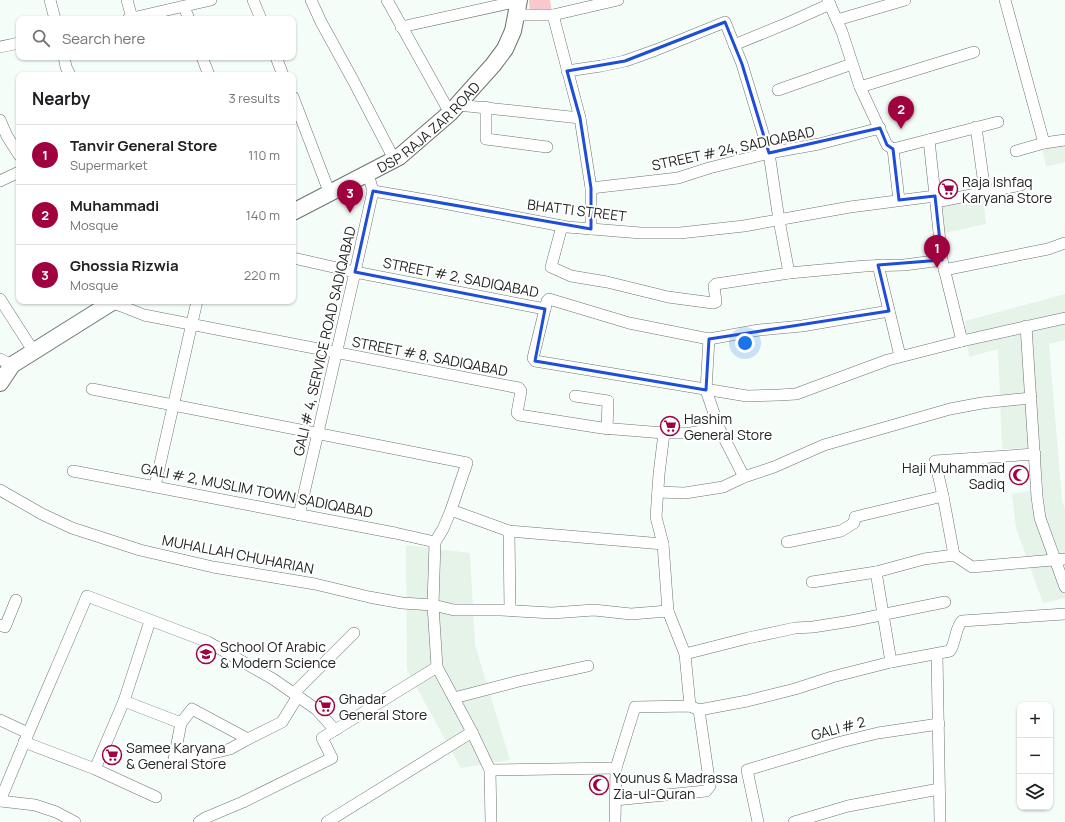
<!DOCTYPE html>
<meta charset="utf-8">
<style>
:root{--surface:#fff;--page:#f6f6f6;--text:#202124;--muted:#757577;--line:#e0e0e0;--accent:#a0023f}
body{margin:0;font-family:Manrope,sans-serif;background:var(--page);color:var(--text)}
.controls{position:absolute;right:12px;bottom:12px;display:grid;overflow:hidden;border-radius:8px;box-shadow:0 1px 3px #0004}
.controls button{width:36px;height:36px;display:grid;place-items:center;padding:0;border:0;border-bottom:1px solid var(--line);background:var(--surface);color:var(--text);font:20px sans-serif}
.you{position:absolute;left:745px;top:343px;width:14px;height:14px;margin:-10px;border:3px solid #fff;border-radius:50%;background:#1a73e8;box-shadow:0 0 0 6px #1a73e833}
.badge{display:grid;place-items:center;width:26px;height:26px;border-radius:50%;background:var(--accent);color:#fff;font-size:13px;font-weight:700}
.pin{position:absolute;translate:-50% -33px;filter:drop-shadow(0 1px 2px #0008)}
.pin::after{content:'';position:absolute;top:21px;width:14px;height:12px;background:inherit;clip-path:polygon(0 0,100% 0,50% 100%)}
.list{margin:0;padding:0;list-style:none}
h2{display:flex;justify-content:space-between;align-items:center;height:52px;margin:0;padding:0 16px;font-size:17px}
h2 small{font-size:13px;font-weight:400;color:var(--muted)}
.list li{display:grid;grid-template-columns:26px 1fr auto;gap:12px;align-items:center;box-sizing:border-box;height:60px;padding:0 16px;border-top:1px solid var(--line)}
.list b{display:block;font-size:15px;white-space:nowrap}
.list p{margin:0;font-size:13px;white-space:nowrap;color:var(--muted)}
.list em{font-size:13px;font-style:normal;color:var(--muted)}
.icon{flex:none;width:22px;height:22px;fill:none;stroke:currentColor;stroke-width:2;stroke-linecap:round;stroke-linejoin:round}
.map{position:relative;flex:none;width:1065px;height:822px;overflow:hidden}
.search{position:absolute;background:var(--surface);box-shadow:0 1px 3px #0004;left:16px;top:16px;width:280px;height:44px;display:flex;align-items:center;gap:10px;box-sizing:border-box;padding:0 14px;border-radius:8px;color:var(--muted);font-size:15px}
.panel{position:absolute;background:var(--surface);box-shadow:0 1px 3px #0004;left:16px;top:72px;width:280px;height:232px;border-radius:8px}
.map>svg:first-child{display:block}
.built{fill:#e5f3e9}
.green{fill:#f9c8ce}
.lines{fill:none;stroke-linecap:round;stroke-linejoin:round}
.street-casing{stroke:#6e7470;stroke-width:12}
.secondary-casing{stroke:#6e7470;stroke-width:18}
.street{stroke:#fff;stroke-width:11}
.secondary{stroke:#fff;stroke-width:16}
.marked{fill:none;stroke:#1d4ed8;stroke-width:3;stroke-linejoin:round}
.labels{text-anchor:middle;dominant-baseline:central;stroke-width:4;stroke-linejoin:round;paint-order:stroke}
.street-label{font-size:14px;fill:#222523;stroke:#fff}
.poi-label{font-size:14px;fill:#222523;stroke:#fff;text-anchor:start}
</style>
<div class="map">
<svg width="1065" height="822" viewBox="0 0 1065 822">
<rect width="100%" height="100%" fill="#f5fdf8"/>
<g class="built">
<polygon points="1065,144 1065,162 1046,167 1042,147"/>
<polygon points="983,195 986,224 944,233 940,204"/>
<polygon points="1065,294 1065,340 1049,344 1062,500 1065,509 1065,598 1043,603 1016,528 1012,494 1043,489 1039,448 1002,449 998,349 969,357 965,321"/>
<polygon points="406,545 470,553 475,645 510,760 461,768 407,670"/>
</g>
<polygon class="green" points="529,0 550,0 552,12 530,12"/>
<g class="lines">
<defs>
<g id="street">
<polyline points="50,0 55,19"/>
<polyline points="127,0 132,18"/>
<polyline points="253,0 261,19"/>
<polyline points="311,0 321,22 354,82 394,159"/>
<polyline points="387,0 450,113"/>
<polyline points="828,0 842,32 860,87 887,145 893,149 899,200"/>
<polyline points="1005,0 1044,143 1065,140"/>
<polyline points="184,7 189,19"/>
<polyline points="517,15 553,15 618,0"/>
<polyline points="553,15 580,118 591,188 591,229"/>
<polyline points="128,19 211,0"/>
<polyline points="837,20 905,0"/>
<polyline points="401,27 519,1"/>
<polyline points="734,45 790,22 830,4"/>
<polyline points="0,47 19,43"/>
<polyline points="64,57 66,67 70,75"/>
<polyline points="202,57 209,75"/>
<polyline points="276,57 283,75"/>
<polyline points="567,71 601,66 625,61 656,50 725,22 742,64 769,153 779,220 789,273"/>
<polyline points="860,87 974,52"/>
<polyline points="778,90 852,64"/>
<polyline points="293,97 330,194"/>
<polyline points="458,105 580,118"/>
<polyline points="486,107 486,139 547,147"/>
<polyline points="0,120 7,136 19,155"/>
<polyline points="976,127 985,192"/>
<polyline points="929,140 942,260 962,341"/>
<polyline points="893,149 998,122"/>
<polyline points="1016,151 1044,143"/>
<polyline points="0,181 19,172"/>
<polyline points="591,188 678,178 709,168 769,153 819,144 880,128"/>
<polyline points="373,191 438,202 567,227 641,233 680,233 744,226 850,207 935,196"/>
<polyline points="936,202 1021,185"/>
<polyline points="562,226 551,267 571,276 607,282 668,297 713,303 716,302 714,286 716,284 789,273 865,266 904,265 942,260"/>
<polyline points="293,258 355,272 545,309 547,301 549,299 629,323 709,339 759,330 802,326 889,311"/>
<polyline points="878,265 900,356"/>
<polyline points="944,270 1048,249 1065,243"/>
<polyline points="0,299 34,352"/>
<polyline points="111,302 144,315 519,388 521,391 517,413 519,415 602,428 664,433 691,433 719,428 744,477"/>
<polyline points="545,309 533,358 535,361 747,396 779,395 796,394 888,360 962,341 1065,318"/>
<polyline points="1026,326 1037,497 1040,518 1065,587"/>
<polyline points="709,339 706,390 719,428"/>
<polyline points="0,359 12,365"/>
<polyline points="92,389 467,463 451,510"/>
<polyline points="575,396 608,401 607,429"/>
<polyline points="664,433 659,474 656,517 663,544 668,611 685,654 690,706"/>
<polyline points="73,471 395,533 435,542"/>
<polyline points="155,486 197,301"/>
<polyline points="0,490 42,514 72,528 140,550 213,567 315,584 369,597 402,603 433,605 454,610 501,610 552,613 594,610 631,614 668,611"/>
<polyline points="658,492 685,493 723,487 744,477 774,467 824,445 950,409 982,403 1031,398"/>
<polyline points="943,496 935,461 1035,454"/>
<polyline points="299,515 355,272 373,191 368,174"/>
<polyline points="509,531 510,610"/>
<polyline points="787,542 841,531 854,523 855,517 943,496 954,555"/>
<polyline points="876,572 891,662"/>
<polyline points="812,582 876,572 924,559 954,555 972,567 1065,559"/>
<polyline points="0,625 5,627 16,600"/>
<polyline points="685,654 748,638 795,628 813,627 851,621 945,602"/>
<polyline points="937,654 940,822"/>
<polyline points="294,693 354,633"/>
<polyline points="454,698 519,681 588,666"/>
<polyline points="124,701 181,723 192,709 248,739 230,749 209,754 174,759 181,723"/>
<path d="M699,710L747,701L795,689L832,677L891,662L950,651C956,642 955,628 962,621L1065,614"/>
<polyline points="0,720 28,733"/>
<polyline points="248,739 282,722 298,696"/>
<polyline points="24,742 95,769 156,797"/>
<polyline points="95,769 124,701 150,621"/>
<polyline points="490,770 616,768"/>
<path d="M0,801C28,732 58,665 87,596L208,642L273,679L316,709L335,730"/>
<polyline points="0,801 35,805 56,812 75,822"/>
<polyline points="199,822 205,818 243,802 332,758 322,738 437,667"/>
<polyline points="327,822 472,732"/>
<polyline points="491,822 490,770 472,732 437,667 433,605 435,542 443,529 451,510 509,531 663,544"/>
<polyline points="615,822 616,768 635,707 690,706 699,710 710,786 706,791 615,800"/>
<polyline points="758,822 747,770 841,742 878,733 939,724"/>
<polyline points="794,822 848,806 939,789"/>
</g>
<g id="secondary">
<path id="s1" d="M293,212L399,157L450,113L493,65L505,49L513,31L519,0"/>
<polyline points="0,383 12,365 114,301"/>
</g>
</defs>
<use href="#street" class="street-casing"/>
<use href="#secondary" class="secondary-casing"/>
<use href="#street" class="street"/>
<use href="#secondary" class="secondary"/>
</g>
<path class="marked" d="M725,22L742,64L769,153L880,128L887,145L893,149L899,200L935,196L942,260L878,265L889,311L709,339L706,390L535,361L545,309L355,272L373,191L591,229V188L580,118L567,71L625,61Z"/>
<defs>
<symbol id="supermarket-ring" viewBox="-11 -11 22 22"><circle r="9.5" fill="#fff" stroke="#a0023f" stroke-width="1.5"/><path d="M-6-5.5h2.5l.6 2H6L4.5 2H-2.5L-4.4-4H-6ZM-1.5 3.2a1.3 1.3 0 1 0 .1 0ZM3 3.2a1.3 1.3 0 1 0 .1 0Z" fill="#a0023f"/></symbol>
<symbol id="mosque-ring" viewBox="-11 -11 22 22"><circle r="9.5" fill="#fff" stroke="#a0023f" stroke-width="1.5"/><path d="M3.5-4.9A6 6 0 1 0 3.5 4.9A5 5 0 1 1 3.5-4.9Z" fill="#a0023f"/></symbol>
<symbol id="school-ring" viewBox="-11 -11 22 22"><circle r="9.5" fill="#fff" stroke="#a0023f" stroke-width="1.5"/><path d="M0-5L7-2L0 1L-7-2ZM-4 1L0 2.5L4 1V4Q0 6-4 4Z" fill="#a0023f"/></symbol>
</defs>
<g fill-rule="evenodd">
<use href="#supermarket-ring" x="937" y="178" width="22" height="22"/>
<use href="#supermarket-ring" x="659" y="415" width="22" height="22"/>
<use href="#mosque-ring" x="1008" y="464" width="22" height="22"/>
<use href="#school-ring" x="195" y="643" width="22" height="22"/>
<use href="#supermarket-ring" x="314" y="695" width="22" height="22"/>
<use href="#supermarket-ring" x="101" y="744" width="22" height="22"/>
<use href="#mosque-ring" x="588" y="774" width="22" height="22"/>
</g>
<g class="labels">
<g class="street-label">
<text stroke="none"><textPath href="#s1" startOffset="161">DSP RAJA ZAR ROAD</textPath></text>
<text transform="translate(733 148) rotate(-12)">STREET # 24, SADIQABAD</text>
<text transform="translate(577 210) rotate(7)">BHATTI STREET</text>
<text transform="translate(461 277) rotate(11)">STREET # 2, SADIQABAD</text>
<text transform="translate(324 341) rotate(-77)">GALI # 4, SERVICE ROAD SADIQABAD</text>
<text transform="translate(430 356) rotate(11)">STREET # 8, SADIQABAD</text>
<text transform="translate(257 490) rotate(11)">GALI # 2, MUSLIM TOWN SADIQABAD</text>
<text transform="translate(238 554) rotate(11)">MUHALLAH CHUHARIAN</text>
<text transform="translate(838 728) rotate(-15)">GALI # 2</text>
</g>
<g class="poi-label">
<text x="962" y="181">Raja Ishfaq<tspan x="962" dy="16">Karyana Store</tspan></text>
<text x="684" y="418">Hashim<tspan x="684" dy="16">General Store</tspan></text>
<text x="1005" y="467" text-anchor="end">Haji Muhammad<tspan x="1005" dy="16">Sadiq</tspan></text>
<text x="220" y="646">School Of Arabic<tspan x="220" dy="16">&amp; Modern Science</tspan></text>
<text x="339" y="698">Ghadar<tspan x="339" dy="16">General Store</tspan></text>
<text x="126" y="747">Samee Karyana<tspan x="126" dy="16">&amp; General Store</tspan></text>
<text x="613" y="777">Younus &amp; Madrassa<tspan x="613" dy="16">Zia-ul-Quran</tspan></text>
</g>
</g>
</svg>
<div class="controls">
<button>+</button>
<button>−</button>
<button><svg class="icon" aria-label="layers" viewBox="0 0 24 24"><path d="M12 4l9 5-9 5-9-5zM3 14l9 5 9-5"/></svg></button>
</div>
<div class="you"></div>
<div class="pin badge" style="left:937px;top:268px">1</div>
<div class="pin badge" style="left:901px;top:129px">2</div>
<div class="pin badge" style="left:350px;top:213px">3</div>
<div class="search"><svg class="icon" aria-label="search" viewBox="0 0 24 24"><circle cx="10" cy="10" r="6"/><path d="M15 15l6 6"/></svg>Search here</div>
<section class="panel">
<h2>Nearby<small>3 results</small></h2>
<ul class="list">
<li><span class="badge">1</span><div><b>Tanvir General Store</b><p>Supermarket</p></div><em>110 m</em></li>
<li><span class="badge">2</span><div><b>Muhammadi</b><p>Mosque</p></div><em>140 m</em></li>
<li><span class="badge">3</span><div><b>Ghossia Rizwia</b><p>Mosque</p></div><em>220 m</em></li>
</ul>
</section>
</div>
